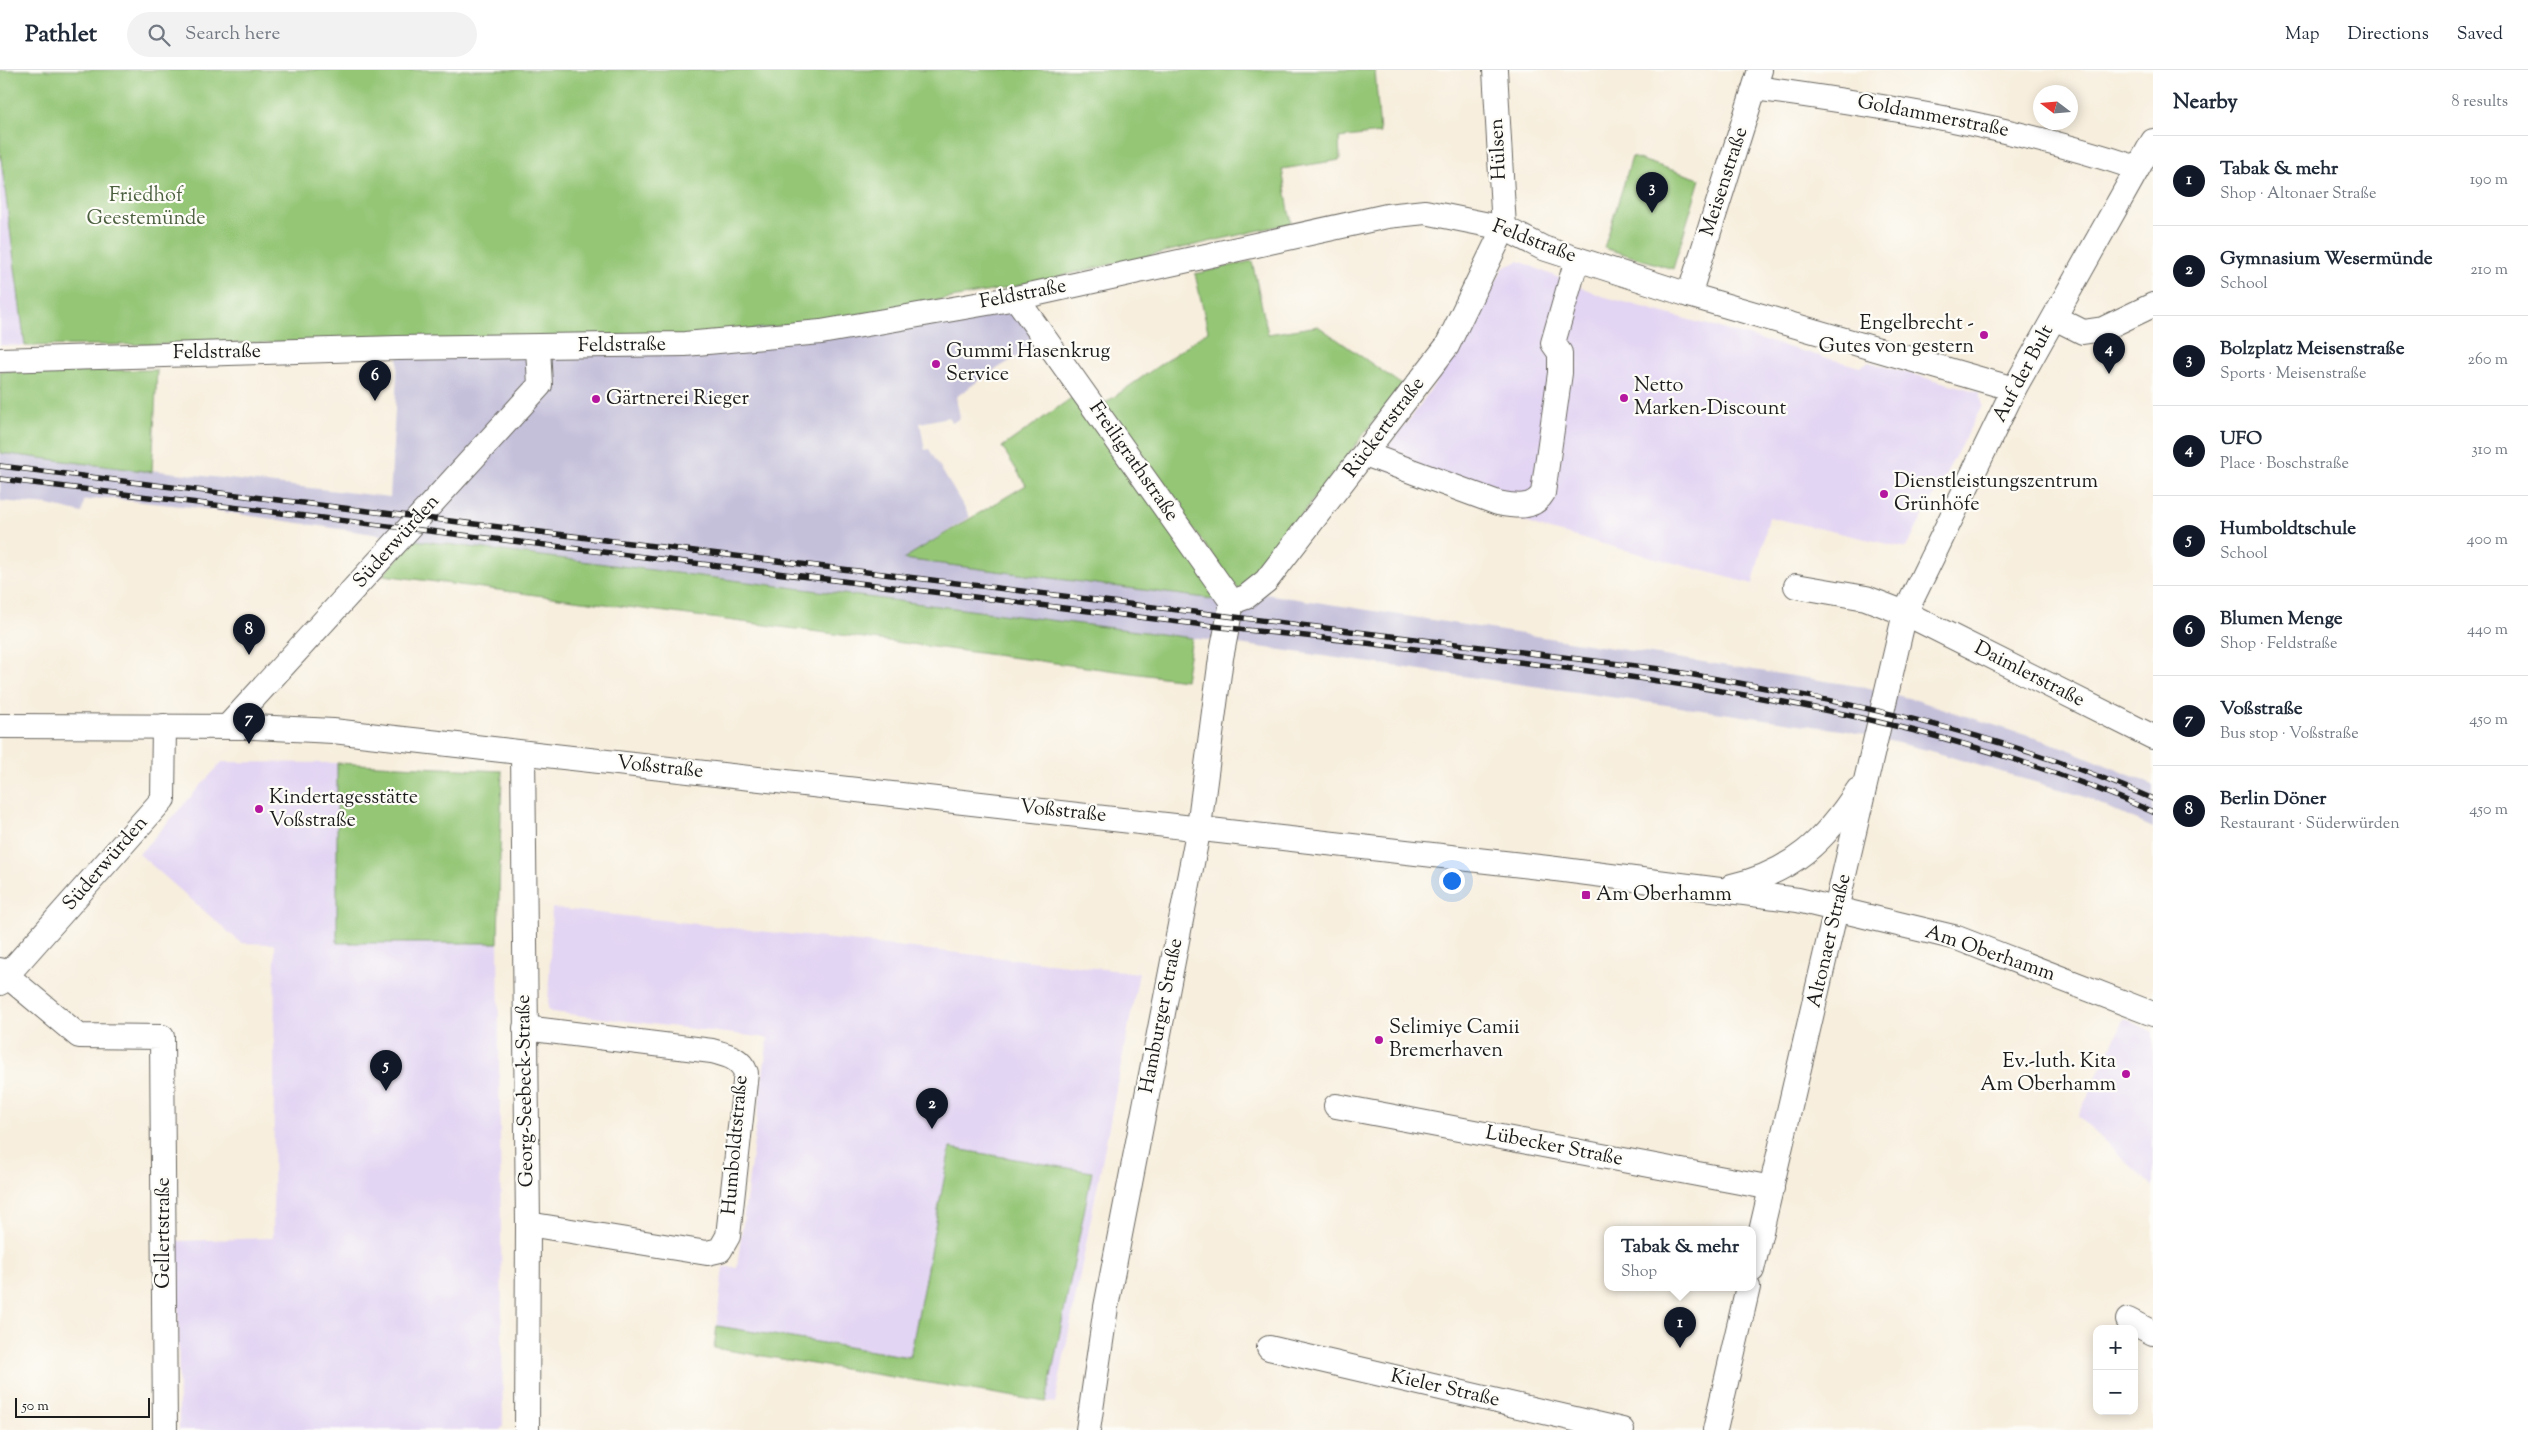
<!DOCTYPE html>
<meta charset="utf-8">
<style>
:root{--surface:#fff;--page:#f2f2f3;--text:#1f2937;--muted:#747a83;--line:#e0e1e3;--accent:#111827}
body{margin:0;font-family:"Sorts Mill Goudy",serif;background:var(--page);color:var(--text)}
.controls{position:absolute;right:15px;bottom:15px;display:grid;overflow:hidden;border-radius:10px;box-shadow:0 2px 12px #0003}
.controls button{width:45px;height:45px;display:grid;place-items:center;padding:0;border:0;border-bottom:1px solid var(--line);background:var(--surface);color:var(--text);font:25px sans-serif}
.compass{position:absolute;left:2033px;top:15px;width:45px;height:45px;border-radius:50%;background:var(--surface);box-shadow:0 2px 12px #0003;rotate:286deg}
.scale{position:absolute;left:15px;bottom:12px;width:135px;box-sizing:border-box;padding-left:5px;border:2px solid #1c1c1c;border-top:0;font-size:14px;line-height:18px;white-space:nowrap;color:#1c1c1c;-webkit-text-stroke:4px #fdfcf7;paint-order:stroke}
.you{position:absolute;left:1451px;top:810px;width:18px;height:18px;margin:-12px;border:4px solid #fff;border-radius:50%;background:#1a73e8;box-shadow:0 0 0 8px #1a73e833}
.badge{display:grid;place-items:center;width:32px;height:32px;border-radius:50%;background:var(--accent);color:#fff;font-size:16px;font-weight:700}
.pin{position:absolute;translate:-50% -41px;filter:drop-shadow(0 1px 2px #0008)}
.pin::after{content:'';position:absolute;top:26px;width:18px;height:15px;background:inherit;clip-path:polygon(0 0,100% 0,50% 100%)}
.popup{position:absolute;left:1604px;top:1156px;width:152px;height:65px;box-sizing:border-box;display:grid;place-content:center;border-radius:10px;background:var(--surface);filter:drop-shadow(0 1px 4px #0005);font-size:16px;white-space:nowrap;color:var(--muted)}
.popup b{font-size:19px;color:var(--text)}
.popup::after{content:'';position:absolute;left:50%;top:100%;margin-left:-10px;border:10px solid transparent;border-top-color:var(--surface)}
.list{margin:0;padding:0;list-style:none}
h2{display:flex;justify-content:space-between;align-items:center;height:65px;margin:0;padding:0 20px;font-size:21px}
h2 small{font-size:16px;font-weight:400;color:var(--muted)}
.list li{display:grid;grid-template-columns:32px 1fr auto;gap:15px;align-items:center;box-sizing:border-box;height:90px;padding:0 20px;border-top:1px solid var(--line)}
.list b{display:block;font-size:19px;white-space:nowrap}
.list p{margin:0;font-size:16px;white-space:nowrap;color:var(--muted)}
.list em{font-size:16px;font-style:normal;color:var(--muted)}
.icon{flex:none;width:28px;height:28px;fill:none;stroke:currentColor;stroke-width:2;stroke-linecap:round;stroke-linejoin:round}
.map{position:relative;flex:none;width:2153px;height:1360px;overflow:hidden}
header{display:flex;align-items:center;gap:30px;box-sizing:border-box;height:70px;padding:0 25px;background:var(--surface);border-bottom:1px solid var(--line)}
header strong{font-size:24px}
nav{display:flex;gap:28px;margin-inline-start:auto;font-size:18px}
.search{width:350px;height:45px;background:var(--page);display:flex;align-items:center;gap:12px;box-sizing:border-box;padding:0 18px;border-radius:28px;color:var(--muted);font-size:19px}
main{display:flex}
aside{flex:1;background:var(--surface)}
.map>svg:first-child{display:block}
.built{fill:#e2d4f3}
.industrial{fill:#c5c0da}
.green{fill:#94c676;stroke:#587149}
.lines{fill:none;stroke-linecap:round;stroke-linejoin:round}
.minor-casing{stroke:#696660;stroke-width:26}
.minor{stroke:#fff;stroke-width:24}
.rail-casing{stroke:#1c1c1c;stroke-width:5.5}
.rail{stroke:#fdfcf7;stroke-width:4;stroke-dasharray:11;stroke-linecap:butt}
.poi-dot{fill:#b5179e;stroke:#fdfcf7;stroke-width:2}
.labels{text-anchor:middle;dominant-baseline:central;stroke-width:4.5;stroke-linejoin:round;paint-order:stroke}
.street-label{font-size:20px;fill:#1c1c1c;stroke:#fdfcf7}
.park-label{font-size:20px;fill:#4c6040;stroke:#fdfcf7}
.poi-label{font-size:20px;fill:#1c1c1c;stroke:#fdfcf7;text-anchor:start}
</style>
<header>
<strong>Pathlet</strong>
<div class="search"><svg class="icon" aria-label="search" viewBox="0 0 24 24"><circle cx="10" cy="10" r="6"/><path d="M15 15l6 6"/></svg>Search here</div>
<nav><a>Map</a><a>Directions</a><a>Saved</a></nav>
</header>
<main>
<div class="map">
<svg width="2153" height="1360" viewBox="0 0 2153 1360">
<rect width="100%" height="100%" fill="#fdfcf7"/>
<filter id="ink" filterUnits="userSpaceOnUse"><feTurbulence type="fractalNoise" baseFrequency=".02" numOctaves="2"/><feDisplacementMap in="SourceGraphic" scale="10" xChannelSelector="R" yChannelSelector="G"/><feConvolveMatrix kernelMatrix="1 2 1 2 8 2 1 2 1" color-interpolation-filters="sRGB"/></filter>
<filter id="wash" filterUnits="userSpaceOnUse"><feTurbulence type="fractalNoise" baseFrequency=".0096" numOctaves="4" result="noise"/><feDisplacementMap in="SourceGraphic" scale="20" xChannelSelector="R" yChannelSelector="G"/><feGaussianBlur stdDeviation="1.12" result="paint"/><feColorMatrix in="noise" values="0 0 0 0 0 0 0 0 0 0 0 0 0 0 0 0 0 1.4 0 .05"/><feComposite in="paint" operator="in"/></filter>
<g filter="url(#wash)">
<rect width="100%" height="100%" fill="#f7eedd"/>
<g class="built">
<polygon points="0,81 25,276 0,275"/>
<polygon points="1519,191 1602,226 1860,297 1868,292 1979,322 1982,336 1906,478 1769,447 1753,514 1539,457 1373,395 1413,345 1472,259 1503,198"/>
<polygon points="222,692 337,693 337,872 498,873 503,1356 500,1360 179,1360 178,1171 273,1168 275,874 241,873 139,784"/>
<polygon points="552,838 1139,903 1055,1333 714,1278 723,1197 737,1197 768,968 552,942 548,938"/>
<polygon points="2124,948 2153,962 2153,1117 2078,1046"/>
</g>
<polygon class="industrial" points="1012,239 1039,274 988,304 956,327 960,348 952,353 949,347 920,353 925,380 929,379 970,447 904,489 1265,524 1864,617 1916,630 2063,677 2153,715 2153,758 2082,726 1927,680 1848,661 1231,573 414,470 191,437 105,428 84,431 82,443 49,435 0,431 0,383 390,427 398,287"/>
<g class="green">
<polygon points="0,0 1375,0 1380,63 1339,68 1340,90 1282,99 1291,153 1008,218 821,251 690,267 25,276 0,81"/>
<polygon points="1632,87 1700,109 1673,199 1604,178"/>
<polygon points="1252,191 1268,264 1318,256 1402,315 1261,497 1239,520 1101,336 1208,261 1195,204"/>
<polygon points="157,300 152,402 0,383 0,301"/>
<polygon points="1077,324 1221,530 903,489 1026,415 1002,377"/>
<polygon points="414,470 1192,568 1185,610 383,505"/>
<polygon points="337,693 502,701 498,873 337,873"/>
<polygon points="950,1078 1092,1102 1046,1332 714,1278 717,1256 910,1287"/>
</g>
</g>
<g filter="url(#ink)">
<g class="lines">
<defs>
<g id="minor">
<path d="M1755,18C1887,36 2011,56 2137,98"/>
<polyline points="1689,225 1760,0"/>
<polyline points="1016,228 1232,532"/>
<polyline points="2055,248 2083,262 2103,259 2153,235"/>
<polyline points="0,290 397,278 685,274 821,262 1016,228 1387,146 1425,142 1504,158 1543,178 1689,225 2014,319"/>
<path d="M1365,384L1498,433C1514,436 1533,440 1543,423L1560,303V283L1553,273L1577,189"/>
<polyline points="1796,516 1866,528 1905,543 2153,667"/>
<polyline points="1232,532 1246,527 1266,511 1447,276 1504,158 1495,0"/>
<polyline points="0,656 254,657 333,661 1548,798 1798,830 1957,868 2153,944"/>
<polyline points="228,656 540,315 538,278"/>
<polyline points="523,683 528,1154 527,1360"/>
<path d="M1732,816C1792,802 1825,771 1858,720"/>
<polyline points="0,900 79,966 162,967 165,1360"/>
<polyline points="0,913 163,729 164,656"/>
<path d="M525,958L712,981C726,985 740,987 746,1003L728,1166L720,1180L707,1183L528,1154"/>
<polyline points="1336,1036 1772,1118"/>
<polyline points="1752,1200 1905,543 2014,319 2153,71"/>
<polyline points="2128,1250 2153,1263"/>
<polyline points="1269,1278 1622,1360"/>
<polyline points="1088,1360 1106,1237 1199,757 1221,588 1232,532"/>
<polyline points="1715,1360 1748,1217"/>
</g>
</defs>
<use href="#minor" class="minor-casing"/>
<use href="#minor" class="minor"/>
<defs>
<g id="rail">
<path d="M0,396L1660,599C1829,628 1995,659 2153,729"/>
<path d="M0,409L1246,560C1337,568 1428,581 1519,592C1734,619 1954,653 2153,742"/>
</g>
</defs>
<use href="#rail" class="rail-casing"/>
<use href="#rail" class="rail"/>
</g>
</g>
<g class="poi-dot">
<circle cx="1984" cy="265" r="5"/>
<circle cx="936" cy="294" r="5"/>
<circle cx="1624" cy="328" r="5"/>
<circle cx="596" cy="329" r="5"/>
<circle cx="1884" cy="424" r="5"/>
<circle cx="259" cy="739" r="5"/>
<rect x="1581" y="820" width="10" height="10" rx="2.5"/>
<circle cx="1379" cy="970" r="5"/>
<circle cx="2126" cy="1004" r="5"/>
</g>
<g class="labels">
<g class="street-label">
<text transform="translate(1933 47) rotate(11)">Goldammerstraße</text>
<text transform="translate(1499 79) rotate(-93)">Hülsen</text>
<text transform="translate(1725 112) rotate(-72)">Meisenstraße</text>
<text transform="translate(1534 172) rotate(21)">Feldstraße</text>
<text transform="translate(1023 225) rotate(-11)">Feldstraße</text>
<text transform="translate(622 276) rotate(-1)">Feldstraße</text>
<text transform="translate(217 283) rotate(-1)">Feldstraße</text>
<text transform="translate(2024 304) rotate(-62)">Auf der Bult</text>
<text transform="translate(1385 358) rotate(-53)">Rückertstraße</text>
<text transform="translate(1133 392) rotate(55)">Freiligrathstraße</text>
<text transform="translate(397 472) rotate(-48)">Süderwürden</text>
<text transform="translate(2029 605) rotate(27)">Daimlerstraße</text>
<text transform="translate(660 698) rotate(6)">Voßstraße</text>
<text transform="translate(1063 742) rotate(6)">Voßstraße</text>
<text transform="translate(106 794) rotate(-49)">Süderwürden</text>
<text transform="translate(1830 871) rotate(-77)">Altonaer Straße</text>
<text transform="translate(1990 884) rotate(19)">Am Oberhamm</text>
<text transform="translate(1162 946) rotate(-79)">Hamburger Straße</text>
<text transform="translate(526 1021) rotate(-91)">Georg-Seebeck-Straße</text>
<text transform="translate(736 1075) rotate(-85)">Humboldtstraße</text>
<text transform="translate(1554 1077) rotate(11)">Lübecker Straße</text>
<text transform="translate(164 1163) rotate(-90)">Gellertstraße</text>
<text transform="translate(1445 1319) rotate(13)">Kieler Straße</text>
</g>
<g class="park-label">
<text x="146" y="126">Friedhof<tspan x="146" dy="23">Geestemünde</tspan></text>
</g>
<g class="poi-label">
<text x="1974" y="254" text-anchor="end">Engelbrecht -<tspan x="1974" dy="23">Gutes von gestern</tspan></text>
<text x="946" y="282">Gummi Hasenkrug<tspan x="946" dy="23">Service</tspan></text>
<text x="1634" y="316">Netto<tspan x="1634" dy="23">Marken-Discount</tspan></text>
<text x="606" y="329">Gärtnerei Rieger</text>
<text x="1894" y="412">Dienstleistungszentrum<tspan x="1894" dy="23">Grünhöfe</tspan></text>
<text x="269" y="728">Kindertagesstätte<tspan x="269" dy="23">Voßstraße</tspan></text>
<text x="1596" y="825">Am Oberhamm</text>
<text x="1389" y="958">Selimiye Camii<tspan x="1389" dy="23">Bremerhaven</tspan></text>
<text x="2116" y="992" text-anchor="end">Ev.-luth. Kita<tspan x="2116" dy="23">Am Oberhamm</tspan></text>
</g>
</g>
</svg>
<div class="controls">
<button>+</button>
<button>−</button>
</div>
<svg class="compass" viewBox="-18 -18 36 36"><path d="M0-13l5 13h-10z" fill="#e53935"/><path d="M0 13l5-13h-10z" fill="#747a83"/></svg>
<div class="scale">50 m</div>
<div class="you"></div>
<div class="pin badge" style="left:1680px;top:1278px">1</div>
<div class="popup"><b>Tabak &amp; mehr</b>Shop</div>
<div class="pin badge" style="left:932px;top:1059px">2</div>
<div class="pin badge" style="left:1652px;top:143px">3</div>
<div class="pin badge" style="left:2109px;top:304px">4</div>
<div class="pin badge" style="left:386px;top:1021px">5</div>
<div class="pin badge" style="left:375px;top:331px">6</div>
<div class="pin badge" style="left:249px;top:674px">7</div>
<div class="pin badge" style="left:249px;top:585px">8</div>
</div>
<aside>
<h2>Nearby<small>8 results</small></h2>
<ul class="list">
<li><span class="badge">1</span><div><b>Tabak &amp; mehr</b><p>Shop · Altonaer Straße</p></div><em>190 m</em></li>
<li><span class="badge">2</span><div><b>Gymnasium Wesermünde</b><p>School</p></div><em>210 m</em></li>
<li><span class="badge">3</span><div><b>Bolzplatz Meisenstraße</b><p>Sports · Meisenstraße</p></div><em>260 m</em></li>
<li><span class="badge">4</span><div><b>UFO</b><p>Place · Boschstraße</p></div><em>310 m</em></li>
<li><span class="badge">5</span><div><b>Humboldtschule</b><p>School</p></div><em>400 m</em></li>
<li><span class="badge">6</span><div><b>Blumen Menge</b><p>Shop · Feldstraße</p></div><em>440 m</em></li>
<li><span class="badge">7</span><div><b>Voßstraße</b><p>Bus stop · Voßstraße</p></div><em>450 m</em></li>
<li><span class="badge">8</span><div><b>Berlin Döner</b><p>Restaurant · Süderwürden</p></div><em>450 m</em></li>
</ul>
</aside>
</main>
